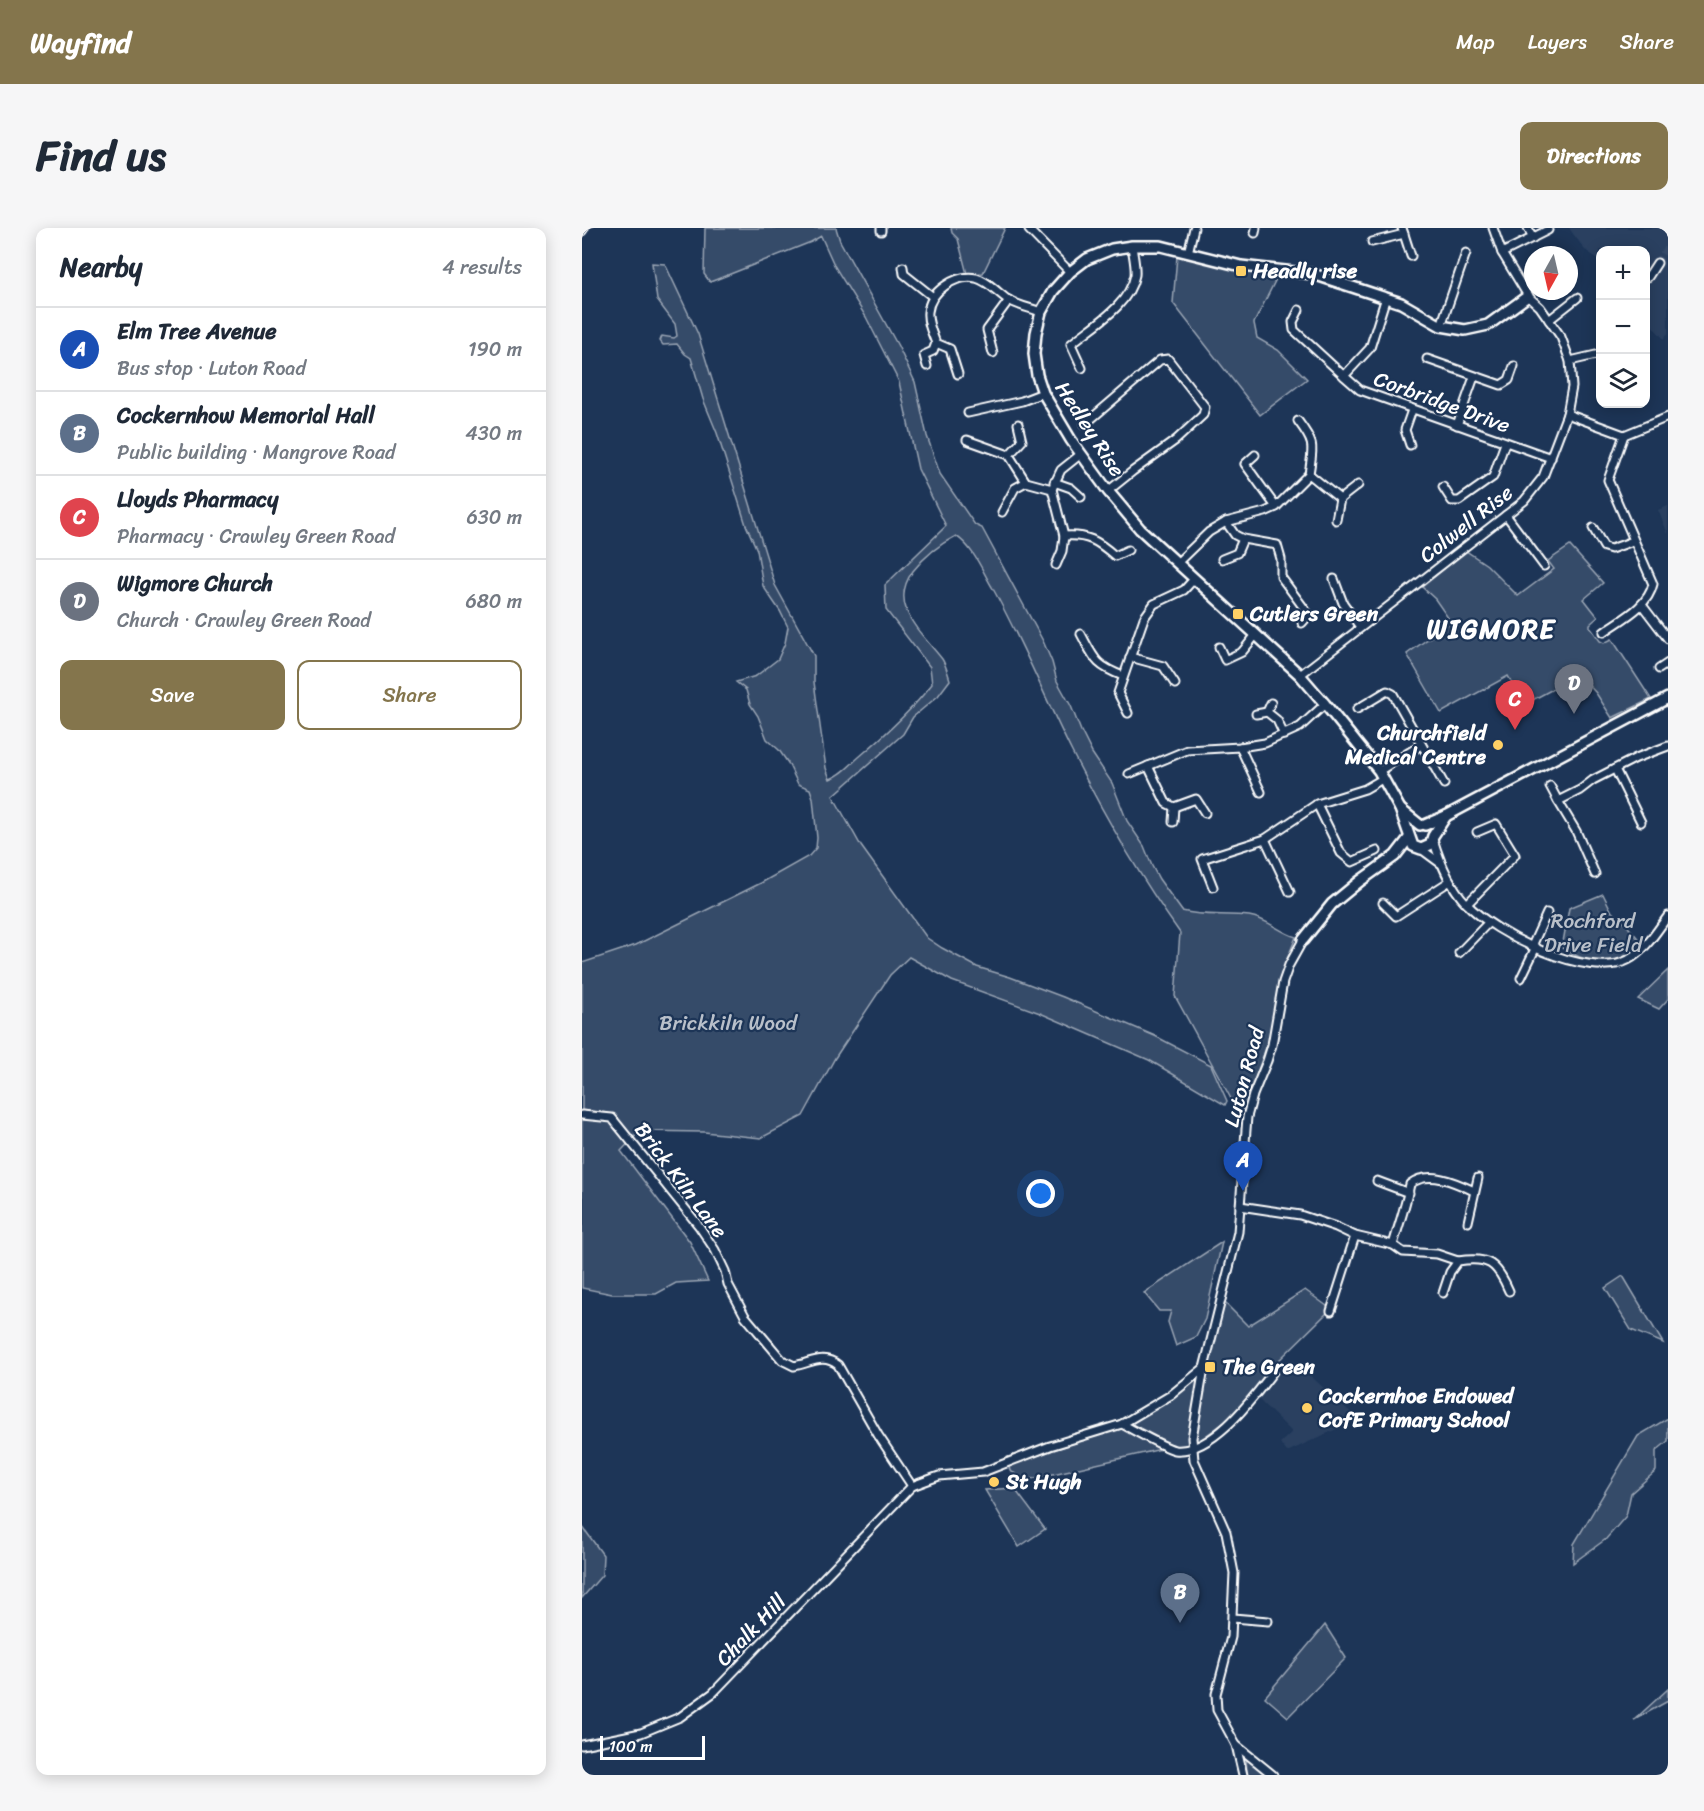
<!DOCTYPE html>
<meta charset="utf-8">
<style>
:root{--surface:#fff;--page:#f6f6f7;--text:#1f2937;--muted:#747a83;--line:#e0e1e3;--accent:#84754c}
body{margin:0;font-family:Sriracha,sans-serif;background:var(--page);color:var(--text)}
.controls{position:absolute;right:18px;top:18px;display:grid;overflow:hidden;border-radius:12px;box-shadow:0 3px 15px #0003}
.controls button{width:54px;height:54px;display:grid;place-items:center;padding:0;border:0;border-bottom:2px solid var(--line);background:var(--surface);color:var(--text);font:30px sans-serif}
.compass{position:absolute;left:942px;top:18px;width:54px;height:54px;border-radius:50%;background:var(--surface);box-shadow:0 3px 15px #0003;rotate:188deg}
.scale{position:absolute;left:18px;bottom:15px;width:105px;box-sizing:border-box;padding-left:6px;border:3px solid #fff;border-top:0;font-size:16px;line-height:21px;white-space:nowrap;color:#fff;-webkit-text-stroke:4px #1d3557;paint-order:stroke}
.you{position:absolute;left:459px;top:966px;width:21px;height:21px;margin:-15px;border:4px solid #fff;border-radius:50%;background:#1a73e8;box-shadow:0 0 0 9px #1a73e833}
.badge{display:grid;place-items:center;width:39px;height:39px;border-radius:50%;background:var(--accent);color:#fff;font-size:20px;font-weight:700}
.pin{position:absolute;translate:-50% -50px;filter:drop-shadow(0 2px 3px #0008)}
.pin::after{content:'';position:absolute;top:32px;width:21px;height:18px;background:inherit;clip-path:polygon(0 0,100% 0,50% 100%)}
.list{margin:0;padding:0;list-style:none}
h2{display:flex;justify-content:space-between;align-items:center;height:78px;margin:0;padding:0 24px;font-size:26px}
h2 small{font-size:20px;font-weight:400;color:var(--muted)}
.list li{display:grid;grid-template-columns:39px 1fr auto;gap:18px;align-items:center;box-sizing:border-box;height:84px;padding:0 24px;border-top:2px solid var(--line)}
.list b{display:block;font-size:22px;white-space:nowrap}
.list p{margin:0;font-size:20px;white-space:nowrap;color:var(--muted)}
.list em{font-size:20px;font-style:normal;color:var(--muted)}
.actions{display:flex;gap:12px;padding:18px 24px}
.actions a{flex:1;padding:14px 0;border:2px solid var(--accent);border-radius:12px;text-align:center;font-size:21px;color:var(--accent)}
.actions .main{background:var(--accent);color:#fff}
.icon{flex:none;width:33px;height:33px;fill:none;stroke:currentColor;stroke-width:2;stroke-linecap:round;stroke-linejoin:round}
.map{position:relative;flex:none;width:1086px;height:1547px;overflow:hidden;border-radius:12px}
header{display:flex;align-items:center;gap:36px;box-sizing:border-box;height:84px;padding:0 30px;background:var(--accent);color:#fff}
header strong{font-size:28px}
nav{display:flex;gap:33px;margin-inline-start:auto;font-size:21px}
.intro{display:flex;align-items:center;justify-content:space-between;box-sizing:border-box;height:144px;padding:0 36px}
h1{margin:0;font-size:42px}
.button{padding:15px 27px;border-radius:12px;background:var(--accent);color:#fff;font-size:21px;font-weight:700}
main{display:flex;gap:36px;padding:0 36px}
aside{flex:1;background:var(--surface);border-radius:12px;box-shadow:0 3px 15px #0003}
.map>svg:first-child{display:block}
.built{fill:#2a4161}
.green{fill:#364b69;stroke:#9aa5b4;stroke-width:1.5}
.lines{fill:none;stroke-linecap:round;stroke-linejoin:round}
.street-tunnel{stroke:#344968;stroke-width:7;stroke-dasharray:7 3.5;stroke-linecap:butt}
.street-casing{stroke:#fff;stroke-width:11}
.secondary-casing{stroke:#fff;stroke-width:14}
.street{stroke:#1d3557;stroke-width:7}
.secondary{stroke:#1d3557;stroke-width:9}
.poi-dot{fill:#ffd166;stroke:#1d3557;stroke-width:2}
.labels{text-anchor:middle;dominant-baseline:central;stroke-width:4.5;stroke-linejoin:round;paint-order:stroke}
.poi-label{font-size:21px;font-weight:bold;fill:#fff;stroke:#1d3557;text-anchor:start}
.street-label{font-size:21px;fill:#fff;stroke:#1d3557}
.park-label{font-size:21px;fill:#b9c0ca;stroke:#1d3557}
.district-label{font-size:27px;font-weight:bold;letter-spacing:1.5px;fill:#fff;stroke:#1d3557}
</style>
<header>
<strong>Wayfind</strong>
<nav><a>Map</a><a>Layers</a><a>Share</a></nav>
</header>
<div class="intro"><h1>Find us</h1><a class="button">Directions</a></div>
<main>
<aside>
<h2>Nearby<small>4 results</small></h2>
<ul class="list">
<li><span class="badge" style="background:#1a4fb4">A</span><div><b>Elm Tree Avenue</b><p>Bus stop · Luton Road</p></div><em>190 m</em></li>
<li><span class="badge" style="background:#5c6f8a">B</span><div><b>Cockernhow Memorial Hall</b><p>Public building · Mangrove Road</p></div><em>430 m</em></li>
<li><span class="badge" style="background:#e0444e">C</span><div><b>Lloyds Pharmacy</b><p>Pharmacy · Crawley Green Road</p></div><em>630 m</em></li>
<li><span class="badge" style="background:#6b7280">D</span><div><b>Wigmore Church</b><p>Church · Crawley Green Road</p></div><em>680 m</em></li>
</ul>
<div class="actions"><a class="main">Save</a><a>Share</a></div>
</aside>
<div class="map">
<svg width="1086" height="1547" viewBox="0 0 1086 1547">
<rect width="100%" height="100%" fill="#1d3557"/>
<filter id="ink" filterUnits="userSpaceOnUse"><feTurbulence type="fractalNoise" baseFrequency=".0167" numOctaves="2"/><feDisplacementMap in="SourceGraphic" scale="12" xChannelSelector="R" yChannelSelector="G"/><feConvolveMatrix kernelMatrix="1 2 1 2 8 2 1 2 1" color-interpolation-filters="sRGB"/></filter>
<g filter="url(#ink)">
<g class="built">
<polygon points="987,0 1086,0 1086,105 1082,111 1064,91 1064,22 1018,22 1018,32 1003,22"/>
<polygon points="1086,278 1086,306 1076,282"/>
<polygon points="711,1132 776,1191 705,1224 698,1215 710,1204 674,1169"/>
</g>
<g class="green">
<path d="M123,0H254L258,13L316,118L333,154L345,208L358,246L393,297L400,300L461,413L470,434L475,453L489,478L499,503L510,525L530,555L545,593L562,618L570,638L577,651L600,683C622,689 644,685 667,688C686,691 697,704 714,709L700,744L687,811L662,882L653,878L593,768L598,705C557,648 522,587 490,524C463,470 440,413 410,359C400,342 391,319 374,308C358,316 342,329 331,343C305,378 340,405 360,431C364,437 366,446 368,452L356,468L331,489L321,506L251,568L279,618L345,710L360,720L395,739L428,749L481,769L573,808L629,837L645,873L643,877L567,832L458,785L370,753L327,729L308,747L253,830L221,888L179,910L122,904L58,903L39,923L108,1014L126,1053L94,1055L74,1066H30L0,1060V735L54,717L179,655L227,628L234,620L235,610L231,570L228,561L216,556L206,535L197,522L185,511L176,488L168,476L164,462L154,454L174,448L196,431L203,415L206,399L198,383L181,358L175,322L164,297L135,205L121,171L109,130L103,126L95,116L81,117L78,113L80,108L92,110L95,108L93,96L75,72L70,35L83,36L116,106L193,357L232,428V454L239,505L244,540L248,551C260,547 268,537 277,529C303,507 329,483 350,456L348,439L304,382L303,357L364,298L336,241L317,154L284,89L253,39L239,8L229,14L128,54L122,46Z"/>
<polygon points="369,0 423,0 401,45 385,46 376,11 370,5"/>
<polygon points="595,28 695,49 672,95 675,110 696,122 725,151 678,187 591,75"/>
<polygon points="988,318 1021,355 1002,371 1016,389 1008,396 1008,399 1018,413 1022,415 1030,411 1069,471 1030,490 1014,465 997,447 943,476 926,448 859,485 825,426 869,394 853,371 840,359 884,323 905,337 936,368 972,341 966,333"/>
<path d="M1021,666L1030,684L1039,691L1061,716C1033,739 1011,739 980,720L987,680Z"/>
<polygon points="1086,742 1086,771 1077,781 1056,771"/>
<polygon points="640,1014 623,1091 614,1109 594,1118 586,1094 589,1083 577,1083 562,1065"/>
<polygon points="1041,1048 1081,1115 1049,1102 1023,1060"/>
<polygon points="723,1062 749,1081 688,1141 656,1184 614,1215 605,1218 588,1219 445,1252 428,1243 427,1239 433,1235 531,1202 554,1191 596,1166 612,1153 628,1132 642,1074 666,1098"/>
<polygon points="1086,1190 1086,1213 1074,1223 1074,1243 1049,1265 1044,1288 1024,1311 991,1335 992,1316 1056,1208"/>
<polygon points="432,1260 463,1301 437,1319 403,1262"/>
<polygon points="0,1298 21,1327 20,1347 0,1370"/>
<polygon points="743,1397 764,1430 706,1489 683,1469"/>
<polygon points="1086,1461 1086,1473 1052,1492"/>
<polygon points="664,1527 688,1547 665,1547"/>
</g>
<g class="lines">
<polyline class="street-tunnel" points="1075,35 1086,18"/>
<defs>
<g id="street">
<polyline points="299,0 299,3"/>
<polyline points="449,0 447,2 488,44"/>
<polyline points="820,0 829,28"/>
<polyline points="946,0 951,10"/>
<polyline points="0,3 2,0"/>
<polyline points="673,5 674,0"/>
<polyline points="790,14 822,6"/>
<polyline points="606,25 612,0"/>
<polyline points="920,25 966,2"/>
<polyline points="321,39 322,46 351,69"/>
<polyline points="1066,49 1075,35"/>
<polyline points="804,69 788,120 762,148 778,162 969,230"/>
<polyline points="717,82 711,94 712,102 762,148"/>
<polyline points="967,92 995,70"/>
<polyline points="859,98 884,25"/>
<polyline points="354,115 368,121 376,146"/>
<polyline points="411,125 405,102 427,72"/>
<polyline points="845,131 919,157 927,152 932,138"/>
<polyline points="988,133 1018,126"/>
<path d="M345,138L342,127L351,123L354,115C350,105 345,94 346,84C348,63 374,46 394,50C406,53 415,64 425,71C434,77 448,80 459,84"/>
<path d="M500,140L489,116C512,97 547,78 553,47C554,38 551,27 550,18"/>
<polyline points="386,185 440,173 461,165"/>
<path d="M985,186L1042,207L1026,252L1071,356C1066,379 1040,391 1022,404"/>
<path d="M716,193C734,217 731,218 727,246"/>
<polyline points="503,196 578,132 586,131 623,179 621,187 594,212 551,243 526,263"/>
<polyline points="875,197 892,149"/>
<polyline points="1042,207 1086,189"/>
<polyline points="385,212 427,227 444,254 470,261"/>
<polyline points="828,217 823,202 830,182"/>
<polyline points="427,227 440,213 436,196"/>
<polyline points="673,227 663,236 694,279"/>
<polyline points="727,246 758,271 776,257"/>
<polyline points="472,254 489,260 499,269"/>
<polyline points="861,259 870,273 877,273 911,249 923,215"/>
<polyline points="420,284 433,260 444,254"/>
<polyline points="924,287 962,338"/>
<polyline points="754,292 758,271"/>
<polyline points="644,294 653,307 661,311 695,317 699,331 699,349 727,387 720,395"/>
<polyline points="1011,300 1022,319 1029,321 1051,313"/>
<path d="M482,308C505,306 516,313 533,328L546,322"/>
<polyline points="640,331 655,325 661,311"/>
<polyline points="595,335 627,304 644,294 683,284 694,279 727,246"/>
<polyline points="474,337 480,323 482,308 470,261 479,242 499,226"/>
<polyline points="752,351 761,375 778,399"/>
<polyline points="1060,377 1086,411"/>
<path d="M499,406C513,432 513,437 541,448"/>
<polyline points="637,419 643,432 660,424 673,408"/>
<polyline points="548,429 581,438 593,456"/>
<polyline points="1077,441 1086,435"/>
<polyline points="718,447 942,273 961,249 985,186 990,159 988,133 979,109 958,79 946,68 920,25 911,0"/>
<polyline points="689,475 685,484 695,492 702,507"/>
<polyline points="775,481 805,463 811,466 862,556"/>
<polyline points="546,485 536,465 562,390 572,376 602,362 612,351"/>
<polyline points="674,486 685,484"/>
<polyline points="658,519 679,564"/>
<polyline points="566,538 584,575 592,579 614,571 623,585"/>
<polyline points="1033,541 1059,594"/>
<polyline points="797,543 839,517"/>
<polyline points="547,546 605,522 658,519 683,515 718,499 743,476"/>
<polyline points="968,558 976,573"/>
<polyline points="735,576 759,625 770,634 795,623"/>
<polyline points="591,594 592,579"/>
<polyline points="683,611 708,664"/>
<path d="M851,611C858,634 867,657 884,675C912,706 1006,753 1046,732C1063,723 1075,703 1086,688"/>
<polyline points="839,621 858,635"/>
<polyline points="1013,646 994,603 976,573 998,562 1011,552 1054,530 1086,518"/>
<polyline points="631,659 620,631 683,611 735,576 783,561 802,550"/>
<polyline points="801,675 814,688 868,653"/>
<polyline points="885,676 933,627 914,596 895,604"/>
<polyline points="950,718 965,685"/>
<polyline points="877,725 906,695"/>
<polyline points="939,750 954,719"/>
<path d="M0,887L30,890L117,998L133,1022L143,1043L146,1056L163,1088L200,1132L212,1138C229,1135 241,1125 256,1137L296,1207L330,1258"/>
<polyline points="795,953 827,965"/>
<polyline points="658,978 718,987 754,999 773,1008 811,1017 821,1024 855,1026 876,1033"/>
<polyline points="886,994 896,950"/>
<path d="M811,1017C817,996 824,977 828,956C847,942 873,954 892,963"/>
<path d="M861,1065L868,1044L876,1033C906,1028 915,1035 927,1063"/>
<polyline points="749,1083 773,1008"/>
<path d="M540,1196C549,1201 586,1221 593,1222C631,1226 671,1170 691,1144"/>
<polyline points="651,1390 686,1393"/>
<polyline points="0,1517 59,1505 98,1489 131,1465 330,1258 357,1248 401,1244 468,1218 540,1196 589,1167 622,1140"/>
<polyline points="654,1517 691,1547"/>
<polyline points="661,1547 654,1517 635,1482 634,1466 649,1409 652,1345 644,1304 612,1232 610,1210 622,1140 656,1004 665,889 671,867 685,833 690,817 701,754 707,737 721,712"/>
</g>
<g id="secondary">
<polyline points="818,581 838,597"/>
<polyline points="864,588 851,608 848,617 839,621 831,618 818,581 797,543 743,476 718,447 558,301 526,263 489,212 461,165 455,147 452,126 454,105 459,84 471,63 488,44 505,31 530,21 550,18 579,18 659,38 731,46 819,75 859,98 883,102 906,97 946,68"/>
<polyline points="843,597 864,588 1086,470"/>
<polyline points="721,712 750,676 778,653 813,628 827,610"/>
</g>
</defs>
<use href="#street" class="street-casing"/>
<use href="#secondary" class="secondary-casing"/>
<use href="#street" class="street"/>
<use href="#secondary" class="secondary"/>
</g>
</g>
<g class="poi-dot">
<rect x="653" y="37" width="12" height="12" rx="3"/>
<rect x="650" y="380" width="12" height="12" rx="3"/>
<circle cx="916" cy="517" r="6"/>
<rect x="622" y="1133" width="12" height="12" rx="3"/>
<circle cx="725" cy="1180" r="6"/>
<circle cx="412" cy="1254" r="6"/>
</g>
<g class="labels">
<g class="poi-label">
<text x="671" y="43">Headly rise</text>
<text x="668" y="386">Cutlers Green</text>
<text x="904" y="505" text-anchor="end">Churchfield<tspan x="904" dy="24">Medical Centre</tspan></text>
<text x="640" y="1139">The Green</text>
<text x="737" y="1168">Cockernhoe Endowed<tspan x="737" dy="24">CofE Primary School</tspan></text>
<text x="424" y="1254">St Hugh</text>
</g>
<g class="street-label">
<text transform="translate(860 174) rotate(20)">Corbridge Drive</text>
<text transform="translate(508 201) rotate(57)">Hedley Rise</text>
<text transform="translate(884 296) rotate(-38)">Colwell Rise</text>
<text transform="translate(662 849) rotate(-75)">Luton Road</text>
<text transform="translate(99 952) rotate(53)">Brick Kiln Lane</text>
<text transform="translate(169 1402) rotate(-46)">Chalk Hill</text>
</g>
<g class="park-label">
<text x="1011" y="693">Rochford<tspan x="1011" dy="24">Drive Field</tspan></text>
<text x="146" y="795">Brickkiln Wood</text>
</g>
<g class="district-label">
<text x="909" y="401">WIGMORE</text>
</g>
</g>
</svg>
<div class="controls">
<button>+</button>
<button>−</button>
<button><svg class="icon" aria-label="layers" viewBox="0 0 24 24"><path d="M12 4l9 5-9 5-9-5zM3 14l9 5 9-5"/></svg></button>
</div>
<svg class="compass" viewBox="-18 -18 36 36"><path d="M0-13l5 13h-10z" fill="#e53935"/><path d="M0 13l5-13h-10z" fill="#747a83"/></svg>
<div class="scale">100 m</div>
<div class="you"></div>
<div class="pin badge" style="left:661px;top:963px;background:#1a4fb4">A</div>
<div class="pin badge" style="left:598px;top:1395px;background:#5c6f8a">B</div>
<div class="pin badge" style="left:933px;top:502px;background:#e0444e">C</div>
<div class="pin badge" style="left:992px;top:486px;background:#6b7280">D</div>
</div>
</main>
